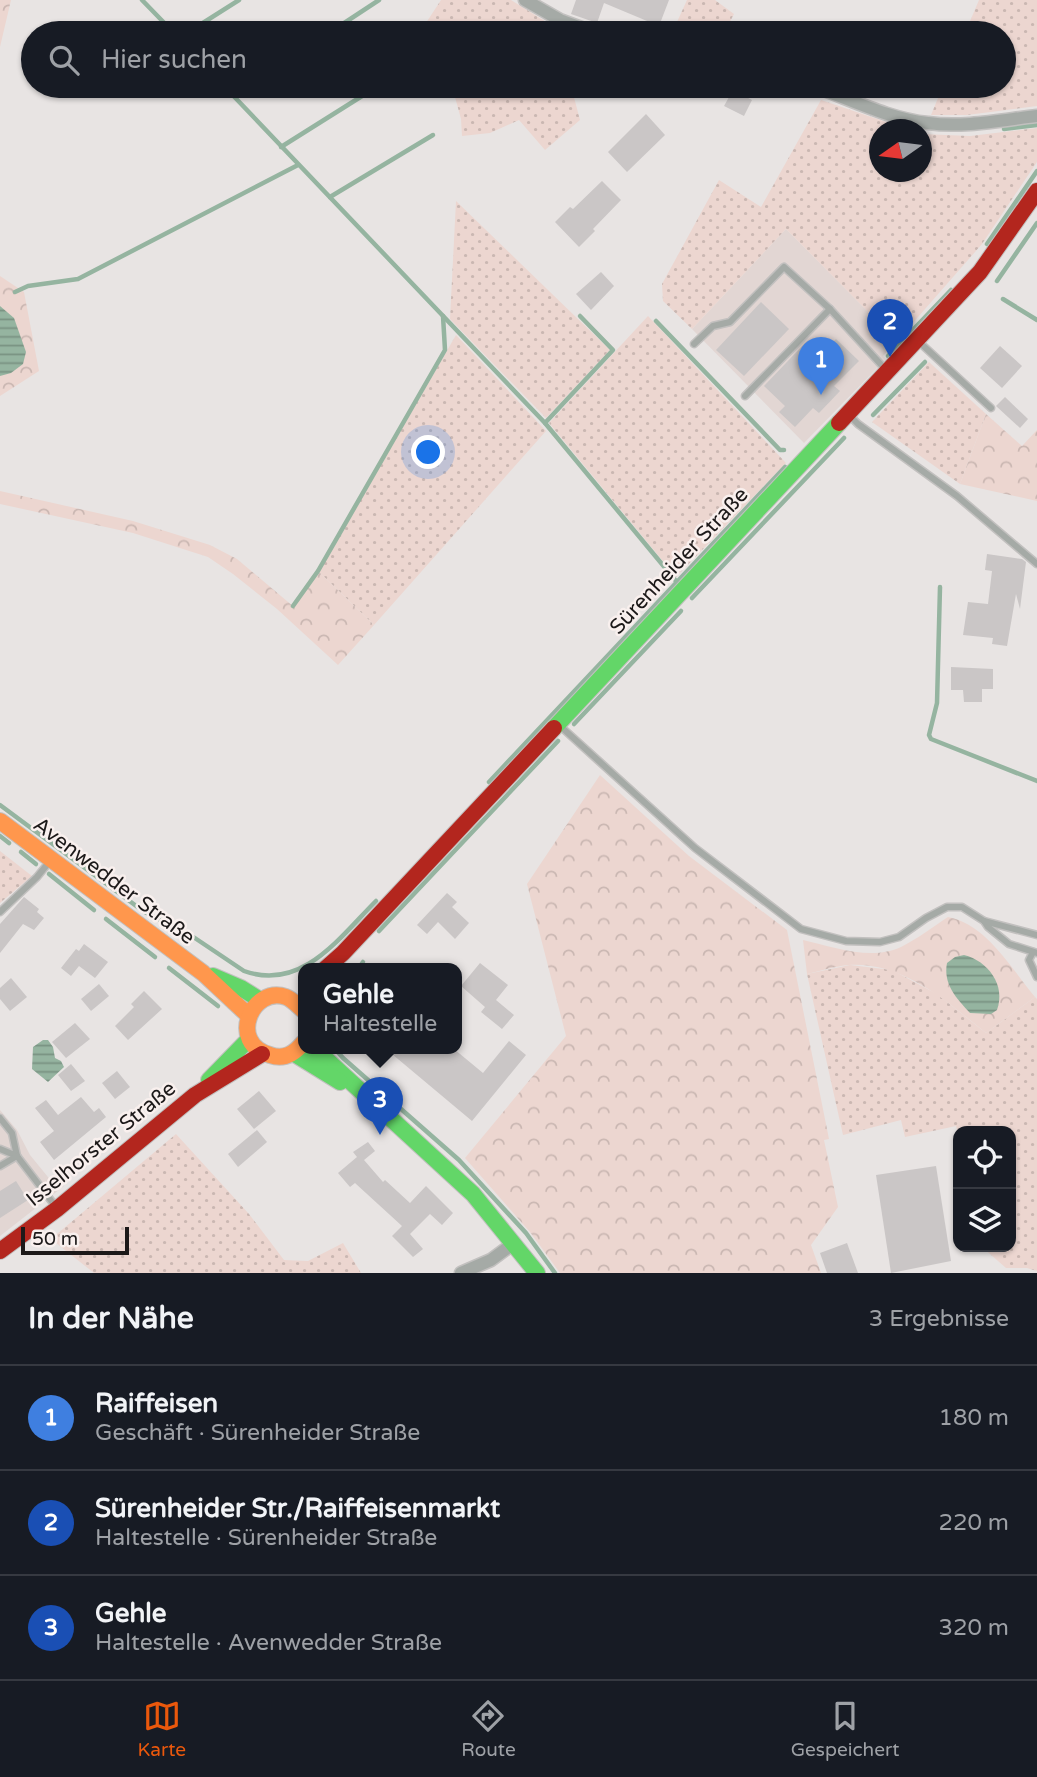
<!DOCTYPE html>
<html lang="de">
<meta charset="utf-8">
<style>
:root{--surface:#171b24;--page:#242831;--text:#f1f3f6;--muted:#9ea1a6;--line:#363941;--accent:#ea580c}
body{margin:0;font-family:"Varela Round",sans-serif;background:var(--page);color:var(--text)}
.controls{position:absolute;right:21px;bottom:21px;display:grid;overflow:hidden;border-radius:14px;box-shadow:0 2px 5px #0004}
.controls button{width:63px;height:63px;display:grid;place-items:center;padding:0;border:0;border-bottom:2px solid var(--line);background:var(--surface);color:var(--text);font:35px sans-serif}
.compass{position:absolute;left:869px;top:119px;width:63px;height:63px;border-radius:50%;background:var(--surface);box-shadow:0 2px 5px #0004;rotate:256deg}
.scale{position:absolute;left:21px;bottom:18px;width:108px;box-sizing:border-box;padding-left:7px;border:4px solid #1c1919;border-top:0;font-size:19px;line-height:24px;white-space:nowrap;color:#1c1919;-webkit-text-stroke:5px #f9f0ee;paint-order:stroke}
.you{position:absolute;left:429px;top:453px;width:24px;height:24px;margin:-18px;border:5px solid #fff;border-radius:50%;background:#1a73e8;box-shadow:0 0 0 10px #1a73e833}
.badge{display:grid;place-items:center;width:46px;height:46px;border-radius:50%;background:var(--accent);color:#fff;font-size:23px;font-weight:700}
.pin{position:absolute;translate:-50% -58px;filter:drop-shadow(0 2px 4px #0008)}
.pin::after{content:'';position:absolute;top:37px;width:24px;height:21px;background:inherit;clip-path:polygon(0 0,100% 0,50% 100%)}
.popup{position:absolute;left:298px;top:963px;width:164px;height:91px;box-sizing:border-box;display:grid;place-content:center;border-radius:14px;background:var(--surface);filter:drop-shadow(0 2px 5px #0005);font-size:23px;white-space:nowrap;color:var(--muted)}
.popup b{font-size:26px;color:var(--text)}
.popup::after{content:'';position:absolute;left:50%;top:100%;margin-left:-14px;border:14px solid transparent;border-top-color:var(--surface)}
.list{margin:0;padding:0;list-style:none}
h2{display:flex;justify-content:space-between;align-items:center;height:91px;margin:0;padding:0 28px;font-size:30px}
h2 small{font-size:23px;font-weight:400;color:var(--muted)}
.list li{display:grid;grid-template-columns:46px 1fr auto;gap:21px;align-items:center;box-sizing:border-box;height:105px;padding:0 28px;border-top:2px solid var(--line)}
.list b{display:block;font-size:26px;white-space:nowrap}
.list p{margin:0;font-size:23px;white-space:nowrap;color:var(--muted)}
.list em{font-size:23px;font-style:normal;color:var(--muted)}
.icon{flex:none;width:38px;height:38px;fill:none;stroke:currentColor;stroke-width:2;stroke-linecap:round;stroke-linejoin:round}
.map{position:relative;flex:none;width:1037px;height:1273px;overflow:hidden}
.search{position:absolute;background:var(--surface);box-shadow:0 2px 5px #0004;left:21px;right:21px;top:21px;height:77px;display:flex;align-items:center;gap:18px;box-sizing:border-box;padding:0 24px;border-radius:38px;color:var(--muted);font-size:26px}
.sheet{height:406px;background:var(--surface)}
nav{display:flex;justify-content:space-around;align-items:center;box-sizing:border-box;height:98px;border-top:2px solid var(--line);background:var(--surface);font-size:19px;color:var(--muted)}
nav a{display:grid;justify-items:center;gap:4px}
nav .on{color:var(--accent)}
.map>svg:first-child{display:block}
.built{fill:#e2d6d3}
.grass{fill:url(#grass-dots)}
.forest{fill:url(#forest-crowns)}
.water{fill:url(#water-rules)}
.lines{fill:none;stroke-linecap:round;stroke-linejoin:round}
.stream{stroke:#95b4a0;stroke-width:4.5}
.building{fill:#cac6c6}
.lane-casing{stroke:#c2c0bf;stroke-width:9}
.street-casing{stroke:#c2c0bf;stroke-width:15}
.fast-casing{stroke:#c2c0bf;stroke-width:18}
.slow-casing{stroke:#c2c0bf;stroke-width:18}
.jam-casing{stroke:#c2c0bf;stroke-width:18}
.lane{stroke:#a5aaa6;stroke-width:6}
.street{stroke:#a5aaa6;stroke-width:12}
.fast{stroke:#63d668;stroke-width:16}
.slow{stroke:#ff974d;stroke-width:16}
.jam{stroke:#b3261e;stroke-width:16}
.labels{text-anchor:middle;dominant-baseline:central;stroke-width:5;stroke-linejoin:round;paint-order:stroke}
.street-label{font-size:21px;fill:#1c1919;stroke:#f9f0ee}
</style>
<div class="map">
<svg width="1037" height="1273" viewBox="0 0 1037 1273">
<defs>
<pattern id="grass-dots" width="8" height="8" patternUnits="userSpaceOnUse" patternTransform="scale(1.75)"><rect width="8" height="8" fill="#ecd6d0"/><path d="M2 2h.1M6 6h.1" fill="none" stroke="#cab7b2" stroke-width="1.8" stroke-linecap="round"/></pattern>
<pattern id="forest-crowns" width="20" height="18" patternUnits="userSpaceOnUse" patternTransform="scale(1.75)"><rect width="20" height="18" fill="#ecd6d0"/><path d="M2 6a3 3 0 1 1 6 0M12 15a3 3 0 1 1 6 0" fill="none" stroke="#cab7b2"/></pattern>
<pattern id="water-rules" width="6" height="5" patternUnits="userSpaceOnUse" patternTransform="scale(1.75)"><rect width="6" height="5" fill="#95b4a0"/><path d="M0 2.5h6" fill="none" stroke="#799282"/></pattern>
</defs>
<rect width="100%" height="100%" fill="#e8e4e3"/>
<g class="built">
<polygon points="786,229 897,341 883,356 886,359 804,443 692,329"/>
<polygon points="0,1110 17,1130 30,1155 52,1182 64,1186 0,1236"/>
</g>
<g class="grass">
<polygon points="441,0 511,0 556,28 557,33 427,33 424,26"/>
<polygon points="687,0 715,0 734,14 724,33 672,33"/>
<polygon points="979,0 1037,0 1037,106 967,115 931,115 943,86 1004,86 1004,33 965,33"/>
<polygon points="452,86 571,86 580,120 545,150 519,120 490,133 462,136 461,119"/>
<polygon points="821,100 907,129 880,130 880,172 922,172 922,134 970,136 1037,128 1037,162 982,244 897,341 786,229 692,329 663,301 662,284 719,180 761,207"/>
<polygon points="456,201 610,350 546,418 450,319"/>
<polygon points="648,316 786,463 676,577 549,423"/>
<polygon points="456,335 546,431 374,625 319,572"/>
<polygon points="929,362 986,414 960,484 872,422"/>
<polygon points="0,851 32,876 0,903"/>
<polygon points="850,965 892,970 937,994 986,1033 1035,997 1037,999 1037,1271 1027,1268 1006,1268 982,1247 1011,1247 1011,1131 958,1131 958,1133 956,1126 905,1137 901,1120 843,1135 807,974"/>
<polygon points="176,1134 249,1214 284,1260 308,1261 343,1243 361,1273 94,1273 51,1239"/>
</g>
<g class="forest">
<polygon points="0,0 11,0 0,47"/>
<polygon points="0,276 24,292 39,371 0,396"/>
<polygon points="986,414 1022,446 1037,430 1037,501 960,484"/>
<polygon points="0,491 133,521 210,545 237,559 294,607 319,572 374,625 338,665 277,609 233,574 208,557 133,533 0,504"/>
<polygon points="600,775 689,856 787,930 829,1139 824,1140 838,1207 811,1245 821,1273 560,1273 530,1232 465,1158 566,1036 527,884"/>
<path d="M948,917C986,924 1011,968 1035,997L986,1033C946,1001 903,962 849,965C835,966 821,971 807,974L803,940C833,947 872,961 901,947C917,939 933,927 948,917Z"/>
</g>
<g class="water">
<polygon points="0,306 14,318 26,352 23,364 11,373 0,376"/>
<path d="M964,955C988,961 1006,985 997,1010L991,1014L970,1013C956,998 943,984 947,963L955,957Z"/>
<polygon points="43,1040 48,1040 53,1047 55,1058 61,1061 64,1067 48,1082 32,1069 33,1047"/>
</g>
<g class="lines">
<g class="stream">
<polyline points="142,0 174,33"/>
<polyline points="187,33 239,0"/>
<polyline points="329,33 379,0"/>
<polyline points="224,86 545,423 676,581"/>
<polyline points="234,96 250,86"/>
<polyline points="1004,129 1037,125"/>
<polyline points="281,147 378,86"/>
<polyline points="330,197 433,135"/>
<polyline points="987,244 1037,171"/>
<polyline points="997,281 1037,223"/>
<polyline points="15,292 28,286 78,279 298,165"/>
<polyline points="1003,299 1037,320"/>
<polyline points="656,321 780,450 784,450"/>
<polyline points="888,356 951,290"/>
<polyline points="873,415 925,362"/>
<polyline points="545,423 613,350 580,316"/>
<polyline points="940,587 937,703 929,735 931,739 1037,781"/>
<polyline points="692,598 844,438"/>
<polyline points="293,606 318,571 445,350 443,316"/>
<polyline points="574,724 681,611"/>
<polyline points="489,782 785,467"/>
<path d="M0,805L143,911L164,922H171L244,971C302,992 340,937 376,901"/>
<polyline points="0,836 9,843"/>
<polyline points="21,852 36,864"/>
<polyline points="49,874 94,910"/>
<polyline points="106,919 155,957"/>
<polyline points="379,931 558,741"/>
<polyline points="169,968 218,1006"/>
<polyline points="358,969 363,962"/>
<polyline points="335,1049 343,1058 459,1160 526,1233 555,1273"/>
</g>
</g>
<g class="building">
<polygon points="576,0 669,0 659,26 604,3 597,23 571,14"/>
<polygon points="733,90 752,100 744,116 724,106"/>
<polygon points="646,114 665,135 627,172 608,152"/>
<polygon points="602,181 621,200 593,229 595,231 579,247 555,222 570,207 573,209"/>
<polygon points="601,272 614,286 591,310 576,294"/>
<polygon points="761,302 789,329 744,376 716,350"/>
<polygon points="836,339 859,361 834,386 840,391 819,413 813,408 795,427 779,412 785,406 764,386 807,341 821,354"/>
<polygon points="1000,346 1022,366 1002,388 980,368"/>
<polygon points="1005,397 1028,419 1020,428 996,406"/>
<polygon points="987,554 1022,559 1026,562 1020,609 1016,594 1007,646 992,644 993,638 963,635 968,602 988,604 992,571 985,570"/>
<polygon points="951,667 993,669 993,689 982,689 982,702 964,702 963,690 951,690"/>
<polygon points="447,893 457,902 452,907 469,923 455,939 438,922 427,934 417,925"/>
<polygon points="24,897 39,909 37,912 44,918 34,930 23,924 0,953 0,924"/>
<polygon points="84,944 108,962 95,978 79,966 71,976 61,968 76,949 79,951"/>
<polygon points="480,963 508,985 496,1000 514,1015 502,1029 481,1012 485,1007 461,986"/>
<polygon points="11,978 27,997 10,1011 0,999 0,988"/>
<polygon points="99,984 109,996 91,1011 81,999"/>
<polygon points="144,991 162,1009 128,1040 115,1026 134,1007 131,1004"/>
<polygon points="75,1023 90,1039 66,1058 52,1042"/>
<polygon points="509,1041 526,1055 472,1121 386,1049 454,1049 483,1073"/>
<polygon points="71,1064 85,1081 71,1091 58,1075"/>
<polygon points="117,1071 130,1087 115,1099 102,1083"/>
<polygon points="259,1091 276,1111 254,1129 237,1109"/>
<polygon points="81,1097 94,1112 99,1108 106,1117 54,1160 40,1142 54,1131 35,1108 46,1100 58,1115"/>
<polygon points="257,1130 267,1142 238,1167 228,1154"/>
<polygon points="368,1142 375,1151 364,1160 383,1182 385,1180 410,1203 426,1186 453,1213 442,1225 430,1214 410,1234 423,1249 413,1257 392,1236 402,1226 355,1183 350,1187 338,1173 357,1157 353,1152"/>
<polygon points="936,1166 951,1261 891,1273 876,1175"/>
<polygon points="16,1181 28,1200 0,1218 0,1191"/>
<polygon points="847,1243 858,1273 827,1273 820,1253"/>
</g>
<g class="lines">
<defs>
<g id="lane">
<polyline points="918,341 991,408"/>
<polyline points="694,344 713,326 730,322 784,267 830,309"/>
<polyline points="745,396 830,309 886,370"/>
<polyline points="849,415 858,424 957,496 1037,564"/>
<polyline points="559,725 695,848 801,929 846,941 880,942 899,937 926,918 947,907 962,907 984,921 988,927 1009,944 1037,953"/>
<polyline points="0,912 37,877 50,861"/>
<polyline points="984,921 1037,935"/>
<polyline points="1033,952 1029,960 1037,977"/>
<polyline points="0,1118 12,1133 17,1156 56,1207"/>
<polyline points="0,1149 17,1156"/>
<polyline points="0,1166 17,1156"/>
</g>
<g id="street">
<polyline points="525,0 560,20 595,33"/>
<path d="M813,86C850,99 889,119 928,123C963,128 1002,120 1037,116"/>
<polyline points="461,1273 491,1260 514,1243"/>
</g>
<g id="fast">
<polyline points="554,728 839,423"/>
<polyline points="213,976 241,988 260,1000"/>
<polyline points="315,1049 473,1194 537,1273"/>
<polyline points="293,1053 340,1082"/>
<polyline points="209,1080 249,1039"/>
</g>
<g id="slow">
<polyline points="0,821 203,973 248,1015"/>
<path d="M303,1010C298,1006 292,999 286,997C252,985 227,1043 270,1055C284,1060 294,1054 303,1043"/>
</g>
<g id="jam">
<polyline points="839,423 980,272 1037,191"/>
<polyline points="325,969 343,953 554,728"/>
<polyline points="0,1251 57,1209 195,1095 262,1054"/>
</g>
</defs>
<use href="#lane" class="lane-casing"/>
<use href="#street" class="street-casing"/>
<use href="#fast" class="fast-casing"/>
<use href="#slow" class="slow-casing"/>
<use href="#jam" class="jam-casing"/>
<use href="#lane" class="lane"/>
<use href="#street" class="street"/>
<use href="#fast" class="fast"/>
<use href="#slow" class="slow"/>
<use href="#jam" class="jam"/>
</g>
<g class="labels">
<g class="street-label">
<text transform="translate(679 561) rotate(-47)">Sürenheider Straße</text>
<text transform="translate(114 881) rotate(37)">Avenwedder Straße</text>
<text transform="translate(101 1144) rotate(-39)">Isselhorster Straße</text>
</g>
</g>
</svg>
<div class="controls">
<button><svg class="icon" aria-label="locate" viewBox="0 0 24 24"><circle cx="12" cy="12" r="6"/><path d="M12 2v4M12 18v4M2 12h4M18 12h4"/></svg></button>
<button><svg class="icon" aria-label="layers" viewBox="0 0 24 24"><path d="M12 4l9 5-9 5-9-5zM3 14l9 5 9-5"/></svg></button>
</div>
<svg class="compass" viewBox="-18 -18 36 36"><path d="M0-13l5 13h-10z" fill="#e53935"/><path d="M0 13l5-13h-10z" fill="#9ea1a6"/></svg>
<div class="scale">50 m</div>
<div class="you"></div>
<div class="pin badge" style="left:821px;top:395px;background:#3f7fe0">1</div>
<div class="pin badge" style="left:890px;top:357px;background:#1a4fb4">2</div>
<div class="pin badge" style="left:380px;top:1135px;background:#1a4fb4">3</div>
<div class="popup"><b>Gehle</b>Haltestelle</div>
<div class="search"><svg class="icon" aria-label="search" viewBox="0 0 24 24"><circle cx="10" cy="10" r="6"/><path d="M15 15l6 6"/></svg>Hier suchen</div>
</div>
<section class="sheet">
<h2>In der Nähe<small>3 Ergebnisse</small></h2>
<ul class="list">
<li><span class="badge" style="background:#3f7fe0">1</span><div><b>Raiffeisen</b><p>Geschäft · Sürenheider Straße</p></div><em>180 m</em></li>
<li><span class="badge" style="background:#1a4fb4">2</span><div><b>Sürenheider Str./Raiffeisenmarkt</b><p>Haltestelle · Sürenheider Straße</p></div><em>220 m</em></li>
<li><span class="badge" style="background:#1a4fb4">3</span><div><b>Gehle</b><p>Haltestelle · Avenwedder Straße</p></div><em>320 m</em></li>
</ul>
</section>
<nav>
<a class="on"><svg class="icon" aria-label="map" viewBox="0 0 24 24"><path d="M3 6l6-2 6 2 6-2v14l-6 2-6-2-6 2zM9 4v14M15 6v14"/></svg>Karte</a>
<a><svg class="icon" aria-label="directions" viewBox="0 0 24 24"><path d="M12 3l9 9-9 9-9-9zM9 14v-3h6M13 9l2 2-2 2"/></svg>Route</a>
<a><svg class="icon" aria-label="saved" viewBox="0 0 24 24"><path d="M7 4h10v16l-5-4-5 4z"/></svg>Gespeichert</a>
</nav>
